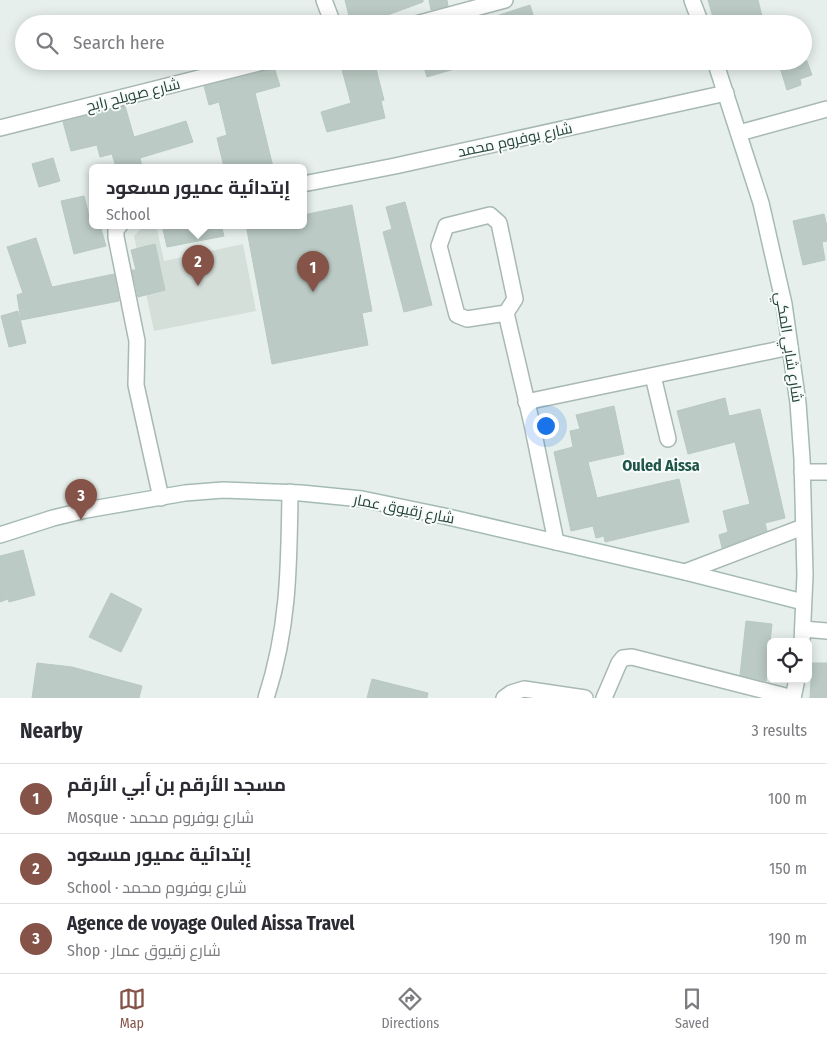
<!DOCTYPE html>
<meta charset="utf-8">
<style>
:root{--surface:#fff;--page:#f7f7f7;--text:#2b2b33;--muted:#7c7c81;--line:#e1e1e2;--accent:#855347}
body{margin:0;font-family:"Fira Sans Condensed",Cairo,sans-serif;background:var(--page);color:var(--text)}
.controls{position:absolute;right:15px;bottom:15px;display:grid;overflow:hidden;border-radius:8px;box-shadow:0 2px 12px #0003}
.controls button{width:45px;height:45px;display:grid;place-items:center;padding:0;border:0;border-bottom:1px solid var(--line);background:var(--surface);color:var(--text);font:25px sans-serif}
.you{position:absolute;left:545px;top:425px;width:18px;height:18px;margin:-12px;border:4px solid #fff;border-radius:50%;background:#1a73e8;box-shadow:0 0 0 8px #1a73e833}
.badge{display:grid;place-items:center;width:32px;height:32px;border-radius:50%;background:var(--accent);color:#fff;font-size:16px;font-weight:700}
.pin{position:absolute;translate:-50% -41px;filter:drop-shadow(0 1px 2px #0008)}
.pin::after{content:'';position:absolute;top:26px;width:18px;height:15px;background:inherit;clip-path:polygon(0 0,100% 0,50% 100%)}
.popup{position:absolute;left:89px;top:164px;width:218px;height:65px;box-sizing:border-box;display:grid;place-content:center;border-radius:8px;background:var(--surface);filter:drop-shadow(0 1px 4px #0005);font-size:16px;white-space:nowrap;color:var(--muted)}
.popup b{font-size:19px;color:var(--text)}
.popup::after{content:'';position:absolute;left:50%;top:100%;margin-left:-10px;border:10px solid transparent;border-top-color:var(--surface)}
.list{margin:0;padding:0;list-style:none}
h2{display:flex;justify-content:space-between;align-items:center;height:65px;margin:0;padding:0 20px;font-size:21px}
h2 small{font-size:16px;font-weight:400;color:var(--muted)}
.list li{display:grid;grid-template-columns:32px 1fr auto;gap:15px;align-items:center;box-sizing:border-box;height:70px;padding:0 20px;border-top:1px solid var(--line)}
.list b{display:block;font-size:19px;white-space:nowrap}
.list p{margin:0;font-size:16px;white-space:nowrap;color:var(--muted)}
.list em{font-size:16px;font-style:normal;color:var(--muted)}
.icon{flex:none;width:28px;height:28px;fill:none;stroke:currentColor;stroke-width:2;stroke-linecap:round;stroke-linejoin:round}
.map{position:relative;flex:none;width:827px;height:698px;overflow:hidden}
.search{position:absolute;background:var(--surface);box-shadow:0 2px 12px #0003;left:15px;right:15px;top:15px;height:55px;display:flex;align-items:center;gap:12px;box-sizing:border-box;padding:0 18px;border-radius:28px;color:var(--muted);font-size:19px}
.sheet{height:275px;background:var(--surface)}
nav{display:flex;justify-content:space-around;align-items:center;box-sizing:border-box;height:70px;border-top:1px solid var(--line);background:var(--surface);font-size:14px;color:var(--muted)}
nav a{display:grid;justify-items:center;gap:2px}
nav .on{color:var(--accent)}
.map>svg:first-child{display:block}
.built{fill:#d4dfda}
.building{fill:#bbcac4;stroke:#b8c9c2}
.lines{fill:none;stroke-linecap:round;stroke-linejoin:round}
.street-casing{stroke:#a8b8b2;stroke-width:18}
.secondary-casing{stroke:#a4bbb3;stroke-width:18}
.street{stroke:#fff;stroke-width:15}
.secondary{stroke:#fff;stroke-width:15}
.labels{text-anchor:middle;dominant-baseline:central;stroke-width:4;stroke-linejoin:round;paint-order:stroke}
.street-label{font-size:15px;fill:#24423a;stroke:#f7fbf9}
.neighbourhood-label{font-size:16px;font-weight:bold;fill:#1f5548;stroke:#f7fbf9}
</style>
<div class="map">
<svg width="827" height="698" viewBox="0 0 827 698">
<rect width="100%" height="100%" fill="#e6efeb"/>
<polygon class="built" points="156,225 164,261 243,244 256,311 154,331 134,236 142,228"/>
<g class="building">
<polygon points="345,0 423,0 423,2 382,17 351,24"/>
<polygon points="429,0 447,0 448,6 431,10"/>
<polygon points="708,0 758,0 764,24 715,24"/>
<polygon points="530,5 536,24 481,24 481,21"/>
<polygon points="360,61 374,61 384,100 381,101 385,118 327,132 321,112 351,103 341,66"/>
<polygon points="422,61 467,61 468,65 427,77"/>
<polygon points="778,61 807,61 812,75 800,79 801,85 787,90"/>
<polygon points="274,67 280,86 255,93 273,167 224,167 217,138 227,135 219,102 209,105 204,86 269,70"/>
<polygon points="125,106 134,137 186,121 193,142 140,158 142,167 116,167 112,154 100,157 97,145 71,151 63,122"/>
<polygon points="53,158 60,181 39,187 32,164"/>
<polygon points="84,196 90,220 93,219 93,225 100,225 106,246 74,254 61,201"/>
<polygon points="405,202 432,305 404,312 383,232 392,229 386,207"/>
<polygon points="352,205 372,311 362,313 368,345 272,364 246,225 303,225 303,215"/>
<polygon points="824,214 827,226 827,241 822,242 825,260 803,265 793,221"/>
<polygon points="162,225 221,225 224,236 167,247"/>
<polygon points="36,238 52,287 114,274 119,301 21,320 17,295 23,293 7,247"/>
<polygon points="155,244 165,290 138,297 132,270 136,270 131,250"/>
<polygon points="18,311 26,343 9,347 1,316"/>
<polygon points="725,398 729,416 760,409 785,518 765,523 767,531 722,548 719,535 728,532 723,511 750,504 735,442 688,454 677,411"/>
<polygon points="614,406 624,454 588,462 597,498 679,479 689,522 605,542 604,536 596,538 593,526 571,531 554,452 573,447 570,431 580,429 576,415"/>
<polygon points="23,550 35,595 9,602 8,599 0,602 0,556"/>
<polygon points="111,593 142,609 121,652 89,637"/>
<polygon points="746,621 772,624 766,681 740,675"/>
<polygon points="37,663 72,667 142,686 139,698 32,698"/>
<polygon points="812,663 827,663 827,698 810,698"/>
<polygon points="372,679 428,693 427,698 367,698"/>
</g>
<g class="lines">
<defs>
<g id="street">
<polyline points="324,0 333,24"/>
<polyline points="416,24 505,0"/>
<polyline points="0,128 267,61"/>
<polyline points="739,133 827,109"/>
<polyline points="303,184 395,166 726,93"/>
<polyline points="120,225 116,230 116,237 137,341 136,385 161,498"/>
<polyline points="506,313 467,319 457,315 439,246 446,226 490,215 499,223 515,299 506,313 532,424 556,542"/>
<polyline points="653,376 668,439"/>
<polyline points="526,402 790,347"/>
<polyline points="802,472 827,472"/>
<polyline points="685,572 803,527"/>
<polyline points="803,629 827,631"/>
<path d="M266,698C289,628 289,565 290,492"/>
<polyline points="504,698 511,693 524,689 585,698"/>
<polyline points="604,698 619,663 623,658 632,657 793,698"/>
</g>
<g id="secondary">
<polyline points="692,0 701,24"/>
<polyline points="715,61 761,203 784,304 798,403 802,459 805,575 802,642"/>
<polyline points="0,535 53,518 86,510 185,493 223,490 301,493 362,499 444,516 685,572 803,602"/>
<polyline points="793,698 797,679"/>
</g>
</defs>
<use href="#street" class="street-casing"/>
<use href="#secondary" class="secondary-casing"/>
<use href="#street" class="street"/>
<use href="#secondary" class="secondary"/>
</g>
<g class="labels">
<g class="street-label">
<text transform="translate(133 95) rotate(-14)">شارع صويلح رابح</text>
<text transform="translate(515 140) rotate(-12)">شارع بوفروم محمد</text>
<text transform="translate(789 347) rotate(81)">شارع شابي المكي</text>
<text transform="translate(404 509) rotate(11)">شارع زقيوق عمار</text>
</g>
<g class="neighbourhood-label">
<text x="661" y="465">Ouled Aissa</text>
</g>
</g>
</svg>
<div class="controls">
<button><svg class="icon" aria-label="locate" viewBox="0 0 24 24"><circle cx="12" cy="12" r="6"/><path d="M12 2v4M12 18v4M2 12h4M18 12h4"/></svg></button>
</div>
<div class="you"></div>
<div class="pin badge" style="left:313px;top:292px">1</div>
<div class="pin badge" style="left:198px;top:286px">2</div>
<div class="popup"><b>إبتدائية عميور مسعود</b>School</div>
<div class="pin badge" style="left:81px;top:520px">3</div>
<div class="search"><svg class="icon" aria-label="search" viewBox="0 0 24 24"><circle cx="10" cy="10" r="6"/><path d="M15 15l6 6"/></svg>Search here</div>
</div>
<section class="sheet">
<h2>Nearby<small>3 results</small></h2>
<ul class="list">
<li><span class="badge">1</span><div><b>مسجد الأرقم بن أبي الأرقم</b><p>Mosque · شارع بوفروم محمد</p></div><em>100 m</em></li>
<li><span class="badge">2</span><div><b>إبتدائية عميور مسعود</b><p>School · شارع بوفروم محمد</p></div><em>150 m</em></li>
<li><span class="badge">3</span><div><b>Agence de voyage Ouled Aissa Travel</b><p>Shop · شارع زقيوق عمار</p></div><em>190 m</em></li>
</ul>
</section>
<nav>
<a class="on"><svg class="icon" aria-label="map" viewBox="0 0 24 24"><path d="M3 6l6-2 6 2 6-2v14l-6 2-6-2-6 2zM9 4v14M15 6v14"/></svg>Map</a>
<a><svg class="icon" aria-label="directions" viewBox="0 0 24 24"><path d="M12 3l9 9-9 9-9-9zM9 14v-3h6M13 9l2 2-2 2"/></svg>Directions</a>
<a><svg class="icon" aria-label="saved" viewBox="0 0 24 24"><path d="M7 4h10v16l-5-4-5 4z"/></svg>Saved</a>
</nav>
